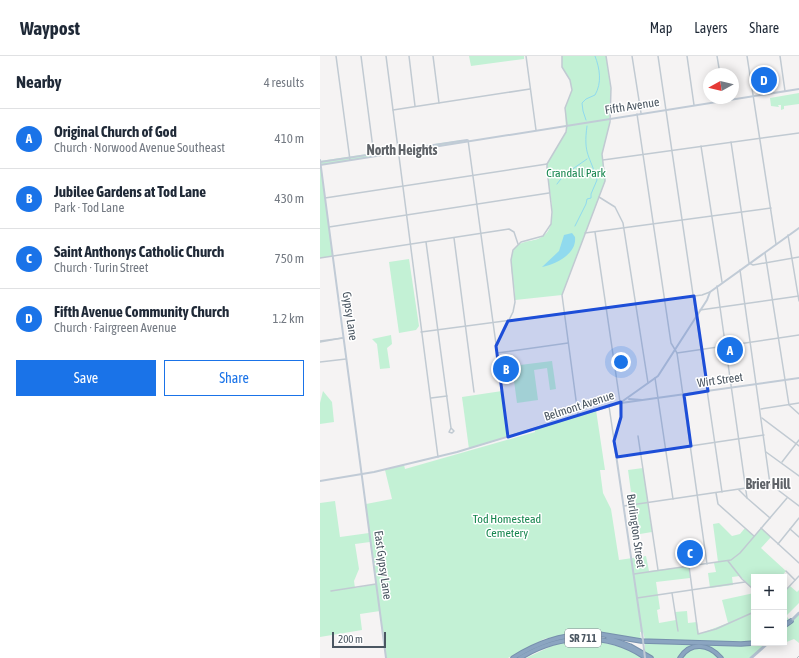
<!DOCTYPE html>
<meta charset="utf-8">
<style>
:root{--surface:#fff;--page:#f2f2f3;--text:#1f2937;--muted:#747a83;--line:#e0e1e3;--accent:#1a73e8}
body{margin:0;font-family:"Asap Condensed",sans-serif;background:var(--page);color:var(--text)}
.controls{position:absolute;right:12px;bottom:12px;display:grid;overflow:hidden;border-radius:0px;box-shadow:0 2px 10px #0003}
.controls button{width:36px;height:36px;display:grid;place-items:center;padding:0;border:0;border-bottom:1px solid var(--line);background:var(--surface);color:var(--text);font:20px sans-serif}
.compass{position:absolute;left:383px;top:12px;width:36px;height:36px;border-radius:50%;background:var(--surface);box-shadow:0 2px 10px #0003;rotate:262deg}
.scale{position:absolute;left:12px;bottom:10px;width:54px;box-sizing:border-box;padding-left:4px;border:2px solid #4a5661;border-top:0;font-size:11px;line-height:14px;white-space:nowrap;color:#4a5661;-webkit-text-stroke:3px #fff;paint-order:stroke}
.you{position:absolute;left:301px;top:306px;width:14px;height:14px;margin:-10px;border:3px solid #fff;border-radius:50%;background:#1a73e8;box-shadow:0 0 0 6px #1a73e833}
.badge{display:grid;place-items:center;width:26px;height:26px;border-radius:50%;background:var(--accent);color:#fff;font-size:13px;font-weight:700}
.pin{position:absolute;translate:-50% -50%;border:2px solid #fff;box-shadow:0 1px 4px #0006}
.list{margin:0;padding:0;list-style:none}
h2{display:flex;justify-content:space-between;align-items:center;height:52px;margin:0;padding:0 16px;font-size:17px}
h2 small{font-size:13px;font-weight:400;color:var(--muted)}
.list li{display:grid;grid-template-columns:26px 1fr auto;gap:12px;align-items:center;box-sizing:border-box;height:60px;padding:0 16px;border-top:1px solid var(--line)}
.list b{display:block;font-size:15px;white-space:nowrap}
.list p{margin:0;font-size:13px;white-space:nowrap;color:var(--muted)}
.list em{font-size:13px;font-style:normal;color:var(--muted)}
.actions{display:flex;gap:8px;padding:12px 16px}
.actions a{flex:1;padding:9px 0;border:1px solid var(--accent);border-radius:0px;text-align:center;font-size:14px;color:var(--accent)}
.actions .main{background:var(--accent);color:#fff}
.map{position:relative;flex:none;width:479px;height:602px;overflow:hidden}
header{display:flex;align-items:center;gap:24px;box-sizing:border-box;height:56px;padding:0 20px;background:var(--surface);border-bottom:1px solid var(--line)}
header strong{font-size:19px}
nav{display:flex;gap:22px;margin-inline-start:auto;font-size:14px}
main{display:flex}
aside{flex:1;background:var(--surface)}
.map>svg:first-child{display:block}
.green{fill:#c3f1d5;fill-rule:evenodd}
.water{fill:#90daee}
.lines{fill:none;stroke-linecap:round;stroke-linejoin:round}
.stream{stroke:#90daee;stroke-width:1}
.highway-casing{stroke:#7690ad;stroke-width:5.5}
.street{stroke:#c1cad2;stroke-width:1.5}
.secondary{stroke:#c1cbd6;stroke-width:2}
.primary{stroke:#b3c2d1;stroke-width:3}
.highway{stroke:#8ba5c1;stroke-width:3.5}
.rail{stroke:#b5b8bd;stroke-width:1}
.secondary-bridge{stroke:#c1cbd6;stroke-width:2}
.marked{fill:#1d4ed8;fill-opacity:0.2;stroke:#1d4ed8;stroke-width:3;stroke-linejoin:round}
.labels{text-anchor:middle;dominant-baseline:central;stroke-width:3;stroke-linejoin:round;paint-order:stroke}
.shield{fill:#fff;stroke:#808990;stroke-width:1}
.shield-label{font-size:11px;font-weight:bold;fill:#4a5661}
.street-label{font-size:12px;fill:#4a5661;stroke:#fff}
.park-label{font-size:12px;fill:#17864f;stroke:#fff}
.quarter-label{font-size:14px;font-weight:bold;fill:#5f6368;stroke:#fff}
</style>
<header>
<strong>Waypost</strong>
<nav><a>Map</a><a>Layers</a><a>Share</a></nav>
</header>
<main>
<aside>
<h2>Nearby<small>4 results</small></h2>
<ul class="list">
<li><span class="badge">A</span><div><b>Original Church of God</b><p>Church · Norwood Avenue Southeast</p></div><em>410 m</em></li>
<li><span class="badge">B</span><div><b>Jubilee Gardens at Tod Lane</b><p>Park · Tod Lane</p></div><em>430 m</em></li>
<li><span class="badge">C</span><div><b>Saint Anthonys Catholic Church</b><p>Church · Turin Street</p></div><em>750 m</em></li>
<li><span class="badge">D</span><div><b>Fifth Avenue Community Church</b><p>Church · Fairgreen Avenue</p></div><em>1.2 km</em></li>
</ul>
<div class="actions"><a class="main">Save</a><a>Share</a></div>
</aside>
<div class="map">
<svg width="479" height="602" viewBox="0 0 479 602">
<rect width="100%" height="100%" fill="#f5f3f3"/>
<g class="green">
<polygon points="149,0 204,0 204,3 151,10"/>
<path d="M242,0H286L291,34L289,69L282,98L286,123L242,239L195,244C196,229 187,209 193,195C197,186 206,186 214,184C245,177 227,134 227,113V108L246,76L245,52L252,34L250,24L242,11Z"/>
<polygon points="479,37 479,48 464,50 464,53 461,54 461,49 458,49 459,51 451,50 450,42"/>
<polygon points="142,84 143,86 1,109 13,200 0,202 0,105"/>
<polygon points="89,203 99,270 96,274 79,277 69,206"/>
<polygon points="71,279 72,288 67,292 70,312 60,313 57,288 52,283"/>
<polygon points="232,305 236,333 230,334 227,312 214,314 218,344 197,347 192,310"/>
<polygon points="3,335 12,346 14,366 0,368 0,347"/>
<polygon points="182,335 188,381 149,393 142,341"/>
<path d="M276,354L285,414H280L283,437L291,453L299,504L326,500L329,515L369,510L370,522L336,526L340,553L337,554L339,567L356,564L355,556L367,555L368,567L377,566L379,578L408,567L402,544L434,537V556L432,557L434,565V585L428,587L325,584L323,576H320L321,584L280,577H254L224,583L188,602H66L60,555L40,558L42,574L0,581V447L15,445L20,481L49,477L46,448L72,443L65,414L84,409L85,413L215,376V373ZM50,486L56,528L35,532L34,525L39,513L35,488Z"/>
<polygon points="323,412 332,476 320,478 314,436 311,436 308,414"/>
<polygon points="399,467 412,480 420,478 425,472 434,480 441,472 451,481 441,492 466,515 461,521 434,521 434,534 420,520 412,521 413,529 390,532 388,517 396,516 394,507 398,506 393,468"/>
<polygon points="470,530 477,536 479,534 479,547 466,560 471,565 479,557 479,587 474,583 464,587 464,536"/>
<path d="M257,584C281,585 303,589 322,602H206L234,589Z"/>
<polygon points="325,587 448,587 431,602 325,602"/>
</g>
<path class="water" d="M252,177L255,181C257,198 236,208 222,211L239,195L244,179Z"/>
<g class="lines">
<g class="stream">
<path d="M266,64L263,55L262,47L266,43L275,39C282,27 280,13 275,0"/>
<polyline points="237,128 244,119 267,103"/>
<path d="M255,170L266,148L267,143L271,142V138L277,124C270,99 263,99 267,70"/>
</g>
<defs>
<g id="highway">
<polyline points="464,570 471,565"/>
<polyline points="270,579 279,578 321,585 421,588 434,587"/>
<polyline points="288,582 310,590 331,602"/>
<path d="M193,602C217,587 242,577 271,579"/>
<path d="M200,602C239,578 287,575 326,602"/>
<path d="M360,602C371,585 389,588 401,602"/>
</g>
</defs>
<use href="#highway" class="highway-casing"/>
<g class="street">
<polyline points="16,0 30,104"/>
<polyline points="41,0 54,100"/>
<polyline points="66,0 118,401"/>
<polyline points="89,0 95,50"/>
<polyline points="113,0 119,47"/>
<polyline points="206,0 216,74"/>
<polyline points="312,0 321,57"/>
<polyline points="338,0 402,436"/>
<polyline points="367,0 374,49"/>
<polyline points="397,0 400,18"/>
<polyline points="427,0 456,188"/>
<polyline points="460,0 465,35"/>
<polyline points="73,54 210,33"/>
<polyline points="317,58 351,287 357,297 387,508"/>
<polyline points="148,84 176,288"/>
<polyline points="411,86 429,207 433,209 479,201"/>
<polyline points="381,90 402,226"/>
<polyline points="283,104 479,77"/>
<polyline points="279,141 295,151 303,167 328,327"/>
<polyline points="5,142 227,108"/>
<polyline points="9,171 229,137"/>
<polyline points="275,176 300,346"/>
<polyline points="265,177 451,152"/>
<polyline points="468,179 479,245"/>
<polyline points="134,182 154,336"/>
<polyline points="106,186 131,372 134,375 132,377 129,376 131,372"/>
<polyline points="445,197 469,349 479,358"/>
<polyline points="0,202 189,173 194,176 198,188"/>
<polyline points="420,214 450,428 479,450"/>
<polyline points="397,230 427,442 450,462"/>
<polyline points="380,254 479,240"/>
<polyline points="101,276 382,239 390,236"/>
<polyline points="0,285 23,282"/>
<polyline points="0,286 22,282"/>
<polyline points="177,297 248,287"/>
<polyline points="357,297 479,279"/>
<polyline points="0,306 26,303"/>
<polyline points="335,322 353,443"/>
<polyline points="111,342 127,340"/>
<polyline points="289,350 294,384"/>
<polyline points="441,353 479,347"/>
<polyline points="258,359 242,239 285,125 282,98 290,66 291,32 286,0"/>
<polyline points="442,362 479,390"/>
<polyline points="318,380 338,514"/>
<polyline points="188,381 176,290 193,256 195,246 191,204 193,194 201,186 223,180 231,168 232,156 227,113 227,108 246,76 247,69 245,52 252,34 250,24 242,11 242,0"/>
<polyline points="446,396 479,420"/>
<polyline points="297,401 444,379"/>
<polyline points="462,406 479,384"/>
<polyline points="419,434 427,442"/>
<polyline points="396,437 398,448 434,480"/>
<polyline points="304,450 426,432"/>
<polyline points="441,472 479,507"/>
<polyline points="470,473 479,481"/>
<polyline points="458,488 479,462"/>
<polyline points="408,505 422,523 434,534"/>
<polyline points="369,510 378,578 396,573 434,556"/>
<polyline points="466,515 475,524"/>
<polyline points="314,518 411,504 420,497 467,442"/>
<polyline points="11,535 56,528"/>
<polyline points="464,536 479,520"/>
<polyline points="352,537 358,575"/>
<polyline points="317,542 425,526"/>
</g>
<g class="secondary">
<polyline points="0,104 66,602"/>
<polyline points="0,106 147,84"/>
<polyline points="0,109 479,33"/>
<polyline points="309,343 322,344"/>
<polyline points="300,347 301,361 294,385 322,576"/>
<polyline points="301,347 479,322"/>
<polyline points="0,425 54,416 137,396 300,347 338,320 387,244 390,236 479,172"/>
</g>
<g class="primary">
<polyline points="470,566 479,557"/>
<polyline points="431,602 448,587"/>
</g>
<use href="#highway" class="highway"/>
<polyline class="rail" points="477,602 479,600"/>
<polyline class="secondary-bridge" points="322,576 325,602"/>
</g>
<path class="marked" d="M374,240L388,335L364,339L371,390L297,401L294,385L301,361V346L188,381L176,290L188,265Z"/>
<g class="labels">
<rect class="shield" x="245" y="573" width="36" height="18" rx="3"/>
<g class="shield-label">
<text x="263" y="582">SR 711</text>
</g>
<g class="street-label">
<text transform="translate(312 50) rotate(-9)">Fifth Avenue</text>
<text transform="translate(30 260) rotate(82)">Gypsy Lane</text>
<text transform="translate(400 324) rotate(-8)">Wirt Street</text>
<text transform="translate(259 350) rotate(-18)">Belmont Avenue</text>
<text transform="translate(316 475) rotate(82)">Burlington Street</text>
<text transform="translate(63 509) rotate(82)">East Gypsy Lane</text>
</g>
<g class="park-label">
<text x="256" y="117">Crandall Park</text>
<text x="187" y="463">Tod Homestead<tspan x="187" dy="14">Cemetery</tspan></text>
</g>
<g class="quarter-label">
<text x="82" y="94">North Heights</text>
<text x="448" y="428">Brier Hill</text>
</g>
</g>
</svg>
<div class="controls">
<button>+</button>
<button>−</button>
</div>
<svg class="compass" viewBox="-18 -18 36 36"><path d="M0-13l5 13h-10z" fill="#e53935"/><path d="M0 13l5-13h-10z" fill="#747a83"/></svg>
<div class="scale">200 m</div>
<div class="you"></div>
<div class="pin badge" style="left:410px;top:294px">A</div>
<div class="pin badge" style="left:186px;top:313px">B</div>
<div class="pin badge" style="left:370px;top:497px">C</div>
<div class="pin badge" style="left:444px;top:24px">D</div>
</div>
</main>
